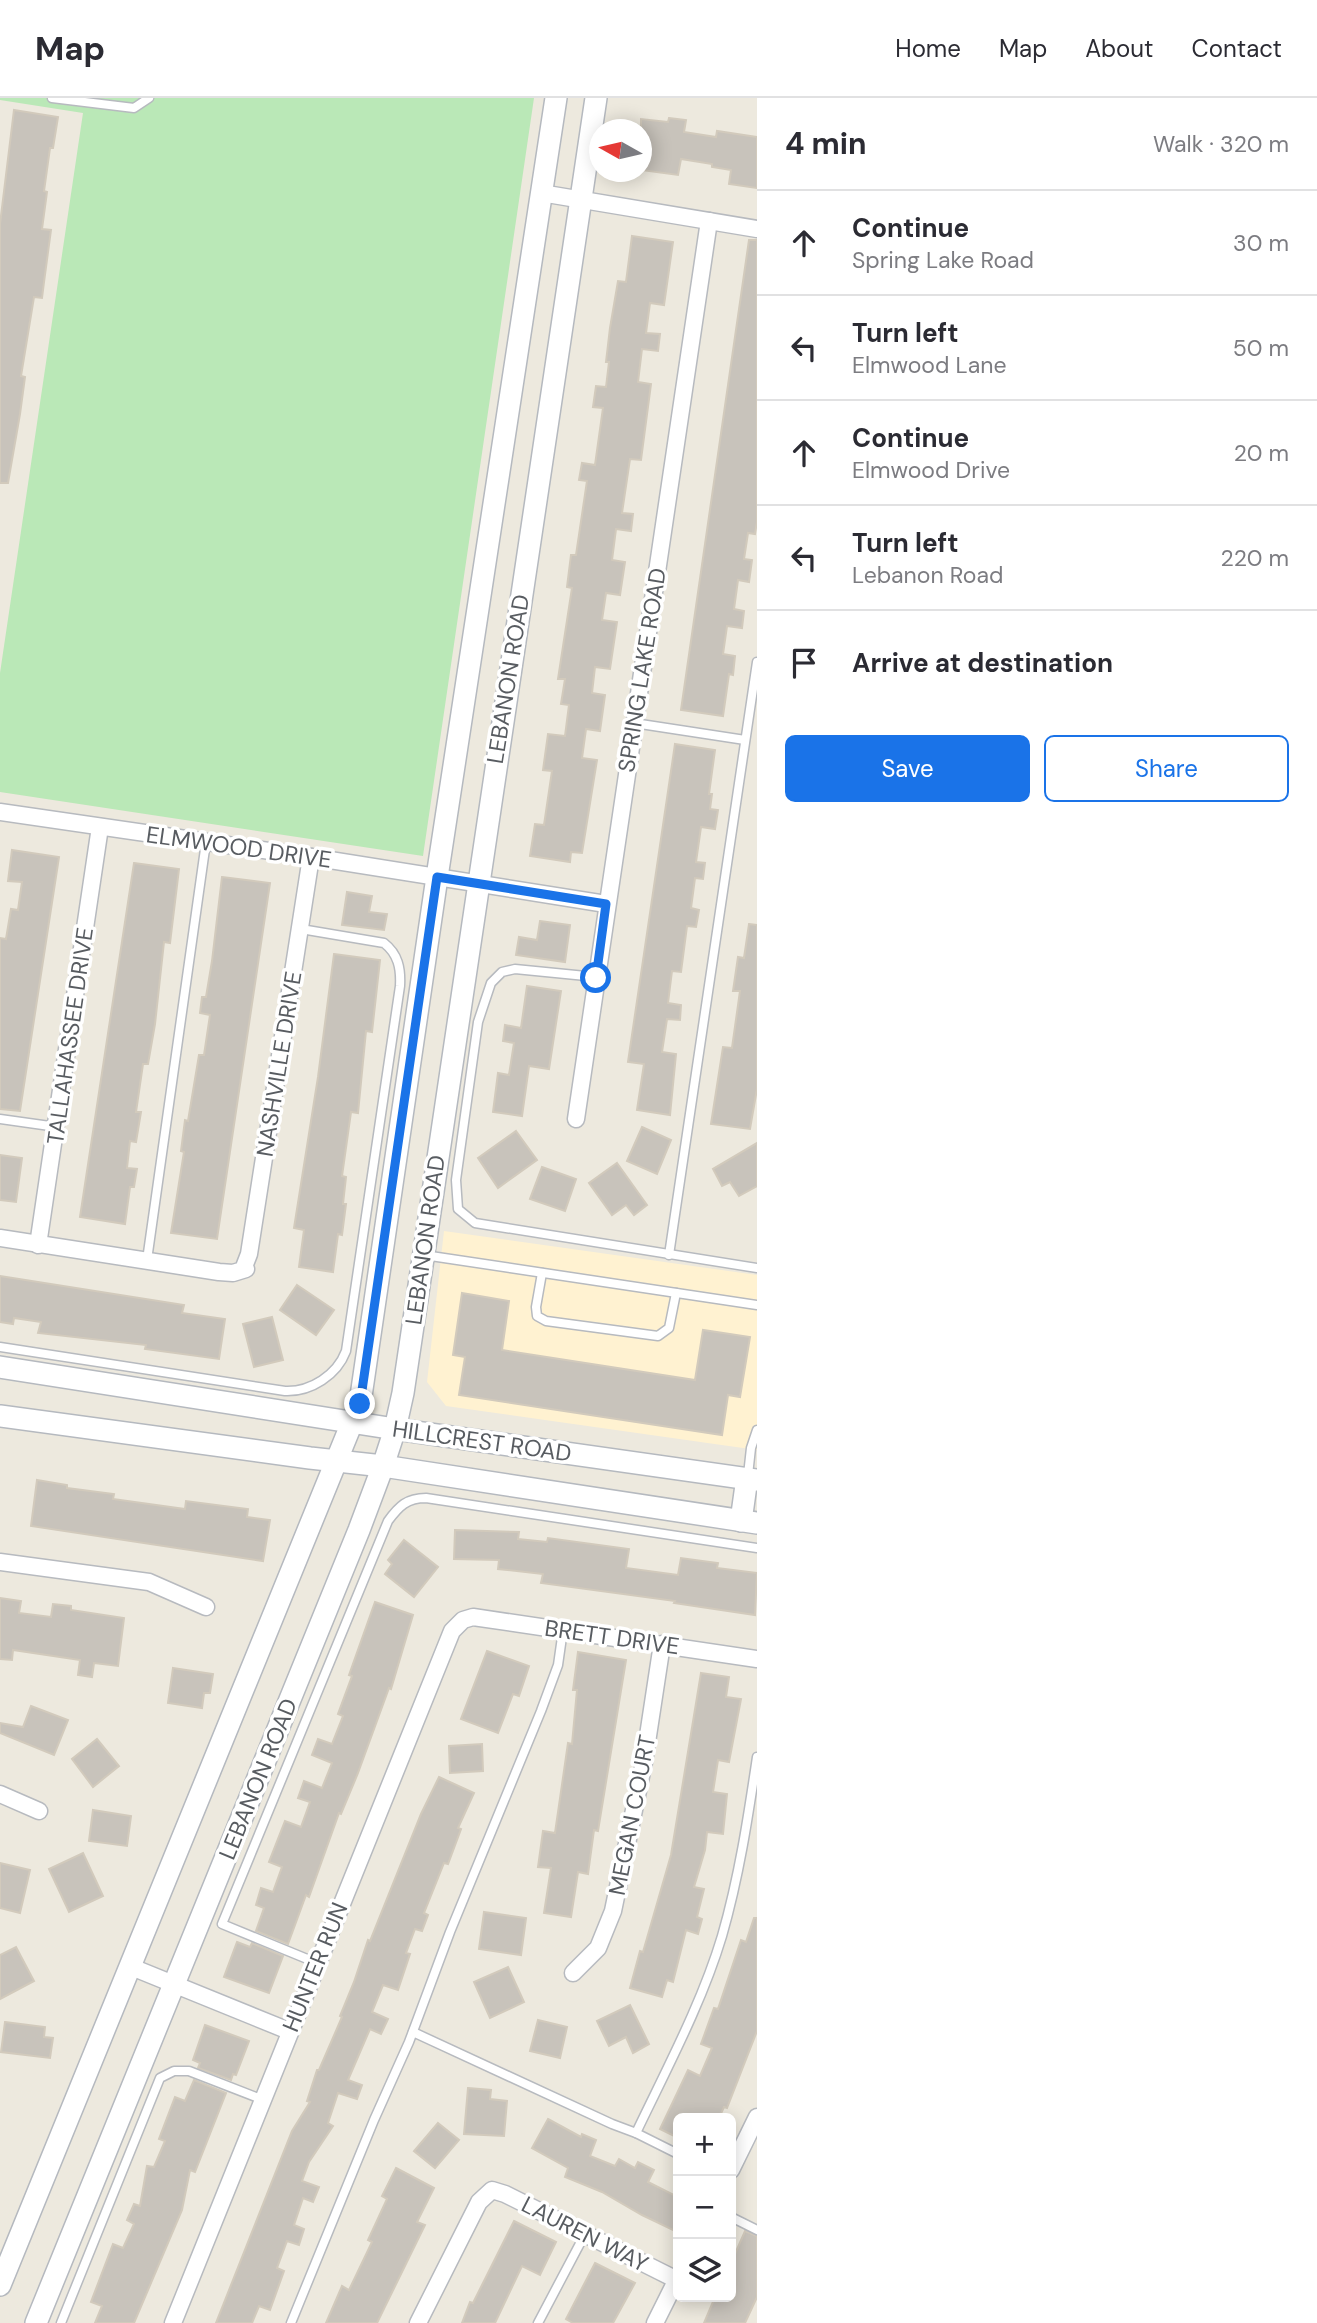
<!DOCTYPE html>
<meta charset="utf-8">
<style>
:root{--surface:#fff;--page:#f7f7f7;--text:#2b2b33;--muted:#7c7c81;--line:#e1e1e2;--accent:#1a73e8}
body{margin:0;font-family:"DM Sans",sans-serif;background:var(--page);color:var(--text)}
.controls{position:absolute;right:21px;bottom:21px;display:grid;overflow:hidden;border-radius:10px;box-shadow:0 4px 18px #0003}
.controls button{width:63px;height:63px;display:grid;place-items:center;padding:0;border:0;border-bottom:2px solid var(--line);background:var(--surface);color:var(--text);font:35px sans-serif}
.compass{position:absolute;left:589px;top:21px;width:63px;height:63px;border-radius:50%;background:var(--surface);box-shadow:0 4px 18px #0003;rotate:278deg}
.stop{position:absolute;width:21px;height:21px;margin:-16px;border:5px solid #1a73e8;border-radius:50%;background:#fff}
.stop.end{background:#1a73e8;border-color:#fff;box-shadow:0 2px 7px #0008}
.list{margin:0;padding:0;list-style:none}
h2{display:flex;justify-content:space-between;align-items:center;height:91px;margin:0;padding:0 28px;font-size:30px}
h2 small{font-size:23px;font-weight:400;color:var(--muted)}
.list li{display:grid;grid-template-columns:46px 1fr auto;gap:21px;align-items:center;box-sizing:border-box;height:105px;padding:0 28px;border-top:2px solid var(--line)}
.list b{display:block;font-size:26px;white-space:nowrap}
.list p{margin:0;font-size:23px;white-space:nowrap;color:var(--muted)}
.list em{font-size:23px;font-style:normal;color:var(--muted)}
.actions{display:flex;gap:14px;padding:21px 28px}
.actions a{flex:1;padding:16px 0;border:2px solid var(--accent);border-radius:10px;text-align:center;font-size:24px;color:var(--accent)}
.actions .main{background:var(--accent);color:#fff}
.icon{flex:none;width:38px;height:38px;fill:none;stroke:currentColor;stroke-width:2;stroke-linecap:round;stroke-linejoin:round}
.map{position:relative;flex:none;width:757px;height:2225px;overflow:hidden}
header{display:flex;align-items:center;gap:42px;box-sizing:border-box;height:98px;padding:0 35px;background:var(--surface);border-bottom:2px solid var(--line)}
header strong{font-size:33px}
nav{display:flex;gap:38px;margin-inline-start:auto;font-size:24px}
main{display:flex}
aside{flex:1;background:var(--surface)}
.map>svg:first-child{display:block}
.commercial{fill:#fff2d1}
.green{fill:#bae8b7}
.building{fill:#c8c3bb;stroke:#d2cabc;stroke-width:2}
.lines{fill:none;stroke-linecap:round;stroke-linejoin:round}
.lane-casing{stroke:#b7babf;stroke-width:11}
.street-casing{stroke:#b7babf;stroke-width:19}
.secondary-casing{stroke:#b5b9bf;stroke-width:24}
.lane{stroke:#fff;stroke-width:8}
.street{stroke:#fff;stroke-width:16}
.secondary{stroke:#fff;stroke-width:21}
.route{stroke:#1a73e8;stroke-width:9}
.labels{text-anchor:middle;dominant-baseline:central;stroke-width:7;stroke-linejoin:round;paint-order:stroke}
.street-label{font-size:23px;fill:#585c61;stroke:#fff}
</style>
<header>
<strong>Map</strong>
<nav><a>Home</a><a>Map</a><a>About</a><a>Contact</a></nav>
</header>
<main>
<div class="map">
<svg width="757" height="2225" viewBox="0 0 757 2225">
<rect width="100%" height="100%" fill="#ede9de"/>
<polygon class="commercial" points="444,1133 757,1177 757,1352 446,1308 427,1284"/>
<polygon class="green" points="0,0 534,0 423,758 0,694 0,575 83,15 0,2"/>
<g class="building">
<polygon points="14,12 58,19 53,50 50,50 44,93 47,94 42,131 51,132 44,184 42,200 34,199 21,278 25,279 20,316 8,385 0,385 0,126"/>
<polygon points="669,20 686,22 684,34 716,39 717,33 757,39 757,90 729,86 731,72 712,69 712,66 681,61 678,77 641,72 641,21 668,24"/>
<polygon points="632,138 673,144 664,207 650,205 646,235 660,236 658,253 642,251 638,284 651,286 641,362 630,361 622,415 633,416 631,433 616,431 612,462 625,464 620,497 606,495 602,522 617,524 610,571 595,569 592,595 605,597 600,633 586,631 582,660 597,662 582,755 571,754 570,764 530,758 535,726 544,727 552,673 543,672 548,636 565,638 569,607 561,606 565,581 558,581 572,490 567,489 571,457 576,457 587,383 579,382 582,365 595,367 603,310 593,309 596,288 606,289 609,264 606,264 610,230 618,183 626,184"/>
<polygon points="749,142 757,142 757,424 755,436 748,435 744,461 752,462 749,484 738,482 734,511 744,513 742,530 727,528 723,556 735,558 733,577 729,576 723,618 681,612"/>
<polygon points="675,646 715,652 709,696 712,696 710,711 718,712 715,731 701,729 696,764 705,765 703,781 695,780 691,810 699,812 696,829 687,828 681,874 672,873 668,905 681,907 680,922 667,921 662,954 676,956 670,1017 637,1012 644,966 628,964"/>
<polygon points="12,752 59,759 20,1013 0,1011 0,840 6,841 11,811 18,812 22,784 8,783"/>
<polygon points="134,765 179,771 170,845 164,844 155,926 148,966 143,966 136,1014 141,1014 136,1044 130,1043 127,1070 137,1071 134,1089 130,1089 125,1126 80,1119"/>
<polygon points="222,779 270,785 217,1141 171,1135 184,1054 181,1053 185,1022 188,1023 199,957 204,957 210,917 200,915 202,899 206,899 212,863"/>
<polygon points="347,794 372,798 369,814 387,816 384,832 342,827"/>
<polygon points="540,823 570,827 565,864 516,857 519,839 537,842"/>
<polygon points="749,826 757,827 757,991 750,1031 711,1026 723,949 732,950 740,893 733,893 738,859 744,860"/>
<polygon points="334,856 380,862 372,934 366,933 358,1015 351,1014 342,1078 346,1079 343,1106 346,1106 342,1137 338,1136 333,1174 299,1169 304,1132 294,1130 318,979"/>
<polygon points="527,888 561,893 549,971 529,968 522,1018 493,1014 498,975 509,977 514,945 503,943 505,927 521,930"/>
<polygon points="642,1029 671,1042 657,1076 627,1063"/>
<polygon points="516,1033 537,1062 498,1090 478,1060"/>
<polygon points="757,1045 757,1088 739,1098 730,1084 722,1088 713,1071"/>
<polygon points="0,1057 22,1060 16,1104 0,1102"/>
<polygon points="617,1065 647,1107 634,1117 626,1107 612,1117 589,1085"/>
<polygon points="542,1069 576,1081 565,1113 530,1101"/>
<polygon points="0,1178 184,1207 182,1215 225,1221 219,1261 145,1251 146,1247 38,1235 41,1224 14,1220 13,1226 0,1224"/>
<polygon points="297,1187 334,1212 316,1237 280,1212"/>
<polygon points="462,1195 509,1203 502,1252 695,1282 703,1232 750,1239 740,1299 728,1297 722,1337 459,1297 465,1259 453,1257"/>
<polygon points="272,1219 283,1262 254,1269 243,1226"/>
<polygon points="37,1382 67,1387 67,1390 114,1396 113,1401 185,1411 186,1403 248,1411 247,1419 270,1422 263,1463 31,1428"/>
<polygon points="455,1432 519,1434 518,1441 547,1444 548,1440 629,1451 626,1470 678,1477 681,1460 718,1465 717,1470 757,1475 755,1517 674,1505 675,1503 541,1485 543,1476 498,1471 499,1462 454,1461"/>
<polygon points="404,1442 438,1469 414,1499 385,1476 392,1466 388,1462"/>
<polygon points="0,1500 21,1503 19,1515 51,1519 53,1506 71,1508 71,1512 124,1520 118,1568 94,1565 92,1579 78,1577 80,1562 13,1552 12,1562 0,1561"/>
<polygon points="375,1504 413,1517 391,1591 389,1590 358,1675 341,1716 339,1715 309,1799 306,1797 288,1846 256,1833 264,1810 256,1807 261,1790 273,1794 282,1769 269,1764 285,1723 301,1729 310,1704 298,1700 304,1683 322,1690 332,1665 312,1657 318,1641 332,1646 343,1618 338,1616 352,1578 349,1577"/>
<polygon points="487,1553 529,1568 519,1598 513,1596 498,1635 461,1621"/>
<polygon points="578,1554 626,1562 598,1733 594,1732 588,1776 578,1774 571,1819 544,1815 551,1770 538,1769 543,1733 555,1735 568,1645 572,1646 577,1592 573,1592"/>
<polygon points="173,1570 213,1576 210,1595 204,1595 202,1610 168,1605"/>
<polygon points="701,1575 729,1579 726,1599 741,1601 729,1664 718,1662 713,1694 727,1696 723,1736 707,1734 705,1752 694,1789 704,1791 697,1819 702,1821 698,1836 686,1832 673,1884 667,1882 662,1899 630,1890 640,1853 643,1854 671,1757"/>
<polygon points="31,1608 68,1622 54,1657 0,1635 0,1625 23,1629"/>
<polygon points="97,1641 119,1668 93,1689 72,1661"/>
<polygon points="482,1646 483,1673 450,1675 449,1648"/>
<polygon points="439,1679 474,1695 458,1730 461,1731 448,1766 444,1765 424,1815 428,1817 422,1833 415,1831 406,1855 410,1856 398,1892 383,1887 372,1914 388,1921 381,1936 370,1931 348,1982 362,1987 357,2001 338,1995 328,2025 333,2028 309,2064 302,2083 319,2089 313,2104 303,2100 294,2127 304,2131 299,2147 287,2143 277,2170 284,2173 270,2212 259,2208 252,2225 216,2225 292,2033 310,2004 307,2003 317,1972 319,1972 342,1919 340,1918 354,1884 368,1842 370,1843 421,1716"/>
<polygon points="93,1712 131,1718 127,1748 89,1743"/>
<polygon points="83,1755 103,1798 69,1814 49,1771"/>
<polygon points="0,1765 30,1772 20,1815 0,1810"/>
<polygon points="484,1814 526,1820 521,1857 479,1851"/>
<polygon points="754,1820 757,1820 757,1933 727,2010 724,2009 719,2020 678,2020 678,2040 660,2031 688,1972 700,1978 712,1950 701,1946 714,1910 718,1911 741,1842 746,1844"/>
<polygon points="237,1844 250,1849 252,1845 283,1858 269,1895 224,1879"/>
<polygon points="16,1849 34,1883 0,1901 0,1857"/>
<polygon points="508,1869 524,1904 490,1920 474,1884"/>
<polygon points="630,1907 649,1946 633,1955 626,1939 609,1948 597,1923"/>
<polygon points="538,1922 567,1929 560,1960 530,1953"/>
<polygon points="5,1924 45,1929 44,1939 53,1940 50,1960 1,1954"/>
<polygon points="205,1927 249,1943 236,1977 233,1976 231,1982 198,1970 200,1965 193,1962"/>
<polygon points="194,1982 226,1995 195,2074 190,2072 182,2112 134,2225 95,2225 102,2208 91,2204 113,2146 123,2150 134,2126 127,2122 134,2106 140,2108 147,2068 154,2069 165,2043 159,2041 175,1999 185,2003"/>
<polygon points="468,1990 491,1992 490,2001 507,2003 504,2038 464,2036"/>
<polygon points="548,2021 581,2039 582,2036 596,2042 590,2058 615,2068 619,2061 635,2070 638,2064 654,2072 648,2084 678,2099 678,2126 675,2133 642,2117 602,2094 565,2079 568,2070 532,2050"/>
<polygon points="438,2025 459,2042 435,2070 414,2053"/>
<polygon points="396,2070 434,2090 417,2124 425,2127 377,2225 326,2225 342,2188 349,2192 372,2144 368,2142 387,2101 382,2098"/>
<polygon points="514,2123 556,2144 540,2177 522,2168 495,2225 462,2225 470,2204 473,2205"/>
<polygon points="745,2133 757,2138 757,2199 745,2225 704,2225 715,2199 731,2199 731,2165"/>
<polygon points="595,2165 635,2185 613,2225 573,2225 566,2221"/>
</g>
<g class="lines">
<defs>
<g id="lane">
<polyline points="52,0 134,10 149,0"/>
<polyline points="634,625 745,642"/>
<polyline points="596,879 515,871 502,874 491,885 478,924 456,1082 458,1111 475,1125 757,1170"/>
<polyline points="0,1021 57,1029"/>
<polyline points="424,1157 757,1207"/>
<polyline points="669,1157 757,564"/>
<polyline points="147,1162 206,744"/>
<polyline points="542,1175 536,1209 537,1218 546,1223 658,1238 669,1230 676,1195"/>
<path d="M0,1249L285,1293C311,1294 337,1277 346,1253L400,888C401,870 398,856 384,845L301,831"/>
<polyline points="748,1377 751,1350 757,1332"/>
<path d="M317,1865L222,1826L388,1423C399,1408 407,1400 426,1400L757,1450"/>
<polyline points="413,1934 612,2026 636,2035 678,2056"/>
<path d="M636,2035C666,1972 702,1905 722,1838C739,1779 748,1720 757,1659"/>
<polyline points="731,2119 757,2132"/>
<polyline points="61,2225 160,1980 174,1973 189,1973 261,2001"/>
<polyline points="291,2225 374,2022 409,1944 450,1834 541,1613 558,1567 563,1532"/>
<polyline points="538,2225 585,2136"/>
</g>
<g id="street">
<polyline points="541,95 757,131"/>
<polyline points="0,714 311,759 606,806"/>
<polyline points="576,1021 709,123"/>
<polyline points="0,1140 219,1174 233,1175 246,1171 244,1169 249,1156 311,759"/>
<polyline points="38,1147 100,729"/>
<polyline points="0,1464 149,1484 206,1509"/>
<polyline points="0,1696 39,1713"/>
<polyline points="129,1868 289,1933"/>
<polyline points="573,1875 598,1850 613,1813 644,1664 662,1546"/>
<polyline points="731,2072 757,2019"/>
<polyline points="173,2225 452,1533 463,1522 473,1519 757,1561"/>
<polyline points="418,2225 479,2104 492,2092 505,2096 677,2182"/>
<polyline points="655,2225 678,2179"/>
</g>
<g id="secondary">
<polyline points="0,1269 395,1331 757,1382"/>
<polyline points="0,1318 310,1360 383,1368 757,1425"/>
<polyline points="741,1423 747,1380"/>
<polyline points="0,2187 360,1305 437,779 556,0"/>
<polyline points="36,2225 359,1432 383,1368 395,1331 403,1295 596,0"/>
</g>
</defs>
<use href="#lane" class="lane-casing"/>
<use href="#street" class="street-casing"/>
<use href="#secondary" class="secondary-casing"/>
<use href="#lane" class="lane"/>
<use href="#street" class="street"/>
<use href="#secondary" class="secondary"/>
</g>
<g class="lines">
<polyline class="route" points="360,1306 437,779 606,806 596,880"/>
</g>
<g class="labels">
<g class="street-label">
<text transform="translate(642 572) rotate(-81)">SPRING LAKE ROAD</text>
<text transform="translate(508 581) rotate(-81)">LEBANON ROAD</text>
<text transform="translate(239 749) rotate(8)">ELMWOOD DRIVE</text>
<text transform="translate(70 938) rotate(-82)">TALLAHASSEE DRIVE</text>
<text transform="translate(279 966) rotate(-81)">NASHVILLE DRIVE</text>
<text transform="translate(425 1142) rotate(-82)">LEBANON ROAD</text>
<text transform="translate(482 1343) rotate(8)">HILLCREST ROAD</text>
<text transform="translate(612 1539) rotate(8)">BRETT DRIVE</text>
<text transform="translate(258 1681) rotate(-68)">LEBANON ROAD</text>
<text transform="translate(632 1717) rotate(-79)">MEGAN COURT</text>
<text transform="translate(315 1869) rotate(-68)">HUNTER RUN</text>
<text transform="translate(585 2136) rotate(27)">LAUREN WAY</text>
</g>
</g>
</svg>
<div class="controls">
<button>+</button>
<button>−</button>
<button><svg class="icon" aria-label="layers" viewBox="0 0 24 24"><path d="M12 4l9 5-9 5-9-5zM3 14l9 5 9-5"/></svg></button>
</div>
<svg class="compass" viewBox="-18 -18 36 36"><path d="M0-13l5 13h-10z" fill="#e53935"/><path d="M0 13l5-13h-10z" fill="#7c7c81"/></svg>
<div class="stop" style="left:596px;top:880px"></div>
<div class="stop end" style="left:360px;top:1306px"></div>
</div>
<aside>
<h2>4 min<small>Walk · 320 m</small></h2>
<ul class="list">
<li><svg class="icon" aria-label="ahead" viewBox="0 0 24 24"><path d="M12 20V5M6 11l6-6 6 6"/></svg><div><b>Continue</b><p>Spring Lake Road</p></div><em>30 m</em></li>
<li><svg class="icon" aria-label="left" viewBox="0 0 24 24"><path d="M17 20v-9H6M10 6l-5 5 5 5"/></svg><div><b>Turn left</b><p>Elmwood Lane</p></div><em>50 m</em></li>
<li><svg class="icon" aria-label="ahead" viewBox="0 0 24 24"><path d="M12 20V5M6 11l6-6 6 6"/></svg><div><b>Continue</b><p>Elmwood Drive</p></div><em>20 m</em></li>
<li><svg class="icon" aria-label="left" viewBox="0 0 24 24"><path d="M17 20v-9H6M10 6l-5 5 5 5"/></svg><div><b>Turn left</b><p>Lebanon Road</p></div><em>220 m</em></li>
<li><svg class="icon" aria-label="arrive" viewBox="0 0 24 24"><path d="M6 21V4h12l-3 4 3 4H6"/></svg><div><b>Arrive at destination</b></div></li>
</ul>
<div class="actions"><a class="main">Save</a><a>Share</a></div>
</aside>
</main>
